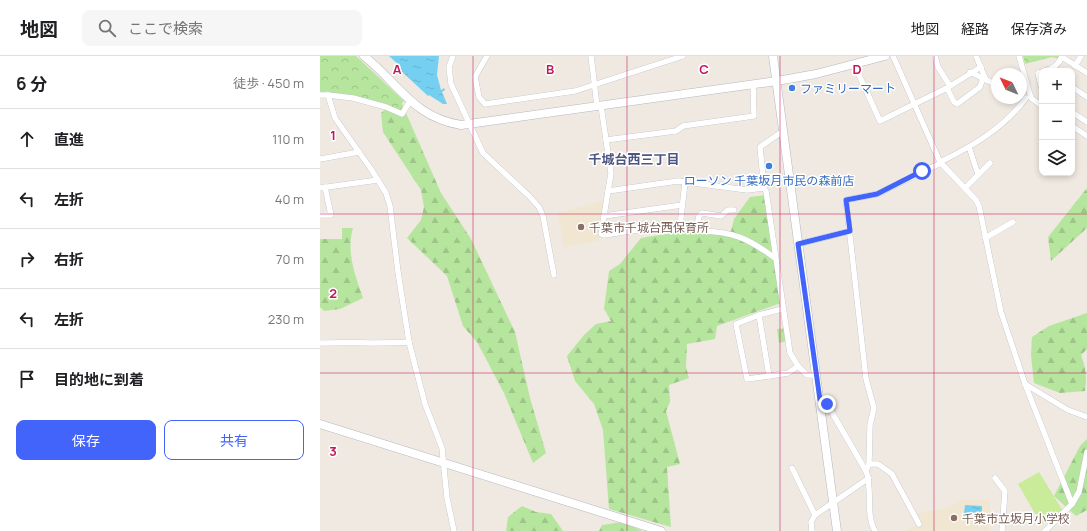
<!DOCTYPE html>
<html lang="ja">
<meta charset="utf-8">
<style>
:root{--surface:#fff;--page:#f6f6f6;--text:#202124;--muted:#757577;--line:#e0e0e0;--accent:#4264fb}
body{margin:0;font-family:Manrope,"Noto Sans JP",sans-serif;background:var(--page);color:var(--text)}
.controls{position:absolute;right:12px;top:12px;display:grid;overflow:hidden;border-radius:8px;box-shadow:0 2px 6px #0003}
.controls button{width:36px;height:36px;display:grid;place-items:center;padding:0;border:0;border-bottom:1px solid var(--line);background:var(--surface);color:var(--text);font:20px sans-serif}
.compass{position:absolute;left:671px;top:12px;width:36px;height:36px;border-radius:50%;background:var(--surface);box-shadow:0 2px 6px #0003;rotate:313deg}
.stop{position:absolute;width:12px;height:12px;margin:-9px;border:3px solid #4264fb;border-radius:50%;background:#fff}
.stop.end{background:#4264fb;border-color:#fff;box-shadow:0 1px 4px #0008}
.list{margin:0;padding:0;list-style:none}
h2{display:flex;justify-content:space-between;align-items:center;height:52px;margin:0;padding:0 16px;font-size:17px}
h2 small{font-size:13px;font-weight:400;color:var(--muted)}
.list li{display:grid;grid-template-columns:26px 1fr auto;gap:12px;align-items:center;box-sizing:border-box;height:60px;padding:0 16px;border-top:1px solid var(--line)}
.list b{display:block;font-size:15px;white-space:nowrap}
.list em{font-size:13px;font-style:normal;color:var(--muted)}
.actions{display:flex;gap:8px;padding:12px 16px}
.actions a{flex:1;padding:9px 0;border:1px solid var(--accent);border-radius:8px;text-align:center;font-size:14px;color:var(--accent)}
.actions .main{background:var(--accent);color:#fff}
.icon{flex:none;width:22px;height:22px;fill:none;stroke:currentColor;stroke-width:2;stroke-linecap:round;stroke-linejoin:round}
.map{position:relative;flex:none;width:767px;height:475px;overflow:hidden}
header{display:flex;align-items:center;gap:24px;box-sizing:border-box;height:56px;padding:0 20px;background:var(--surface);border-bottom:1px solid var(--line)}
header strong{font-size:19px}
nav{display:flex;gap:22px;margin-inline-start:auto;font-size:14px}
.search{width:280px;height:36px;background:var(--page);display:flex;align-items:center;gap:10px;box-sizing:border-box;padding:0 14px;border-radius:8px;color:var(--muted);font-size:15px}
main{display:flex}
aside{flex:1;background:var(--surface)}
.map>svg:first-child{display:block}
.education{fill:#f0e6d1}
.forest{fill:url(#forest-firs)}
.park{fill:url(#park-crowns)}
.pitch{fill:#c9ec9a}
.water{fill:url(#water-ripples)}
.lines{fill:none;stroke-linecap:round;stroke-linejoin:round}
.street-casing{stroke:#b4b7c1;stroke-width:6}
.secondary-casing{stroke:#b4b7c1;stroke-width:9}
.street{stroke:#fff;stroke-width:5.5}
.secondary{stroke:#fff;stroke-width:8}
.route{stroke:#4264fb;stroke-width:5}
.grid{fill:none;stroke:#c2185b;stroke-width:1;stroke-opacity:0.55}
.shop-dot{fill:#3f7fe0;stroke:#fff;stroke-width:1.5}
.education-dot{fill:#8d6e63;stroke:#fff;stroke-width:1.5}
.labels{text-anchor:middle;dominant-baseline:central;stroke-width:3;stroke-linejoin:round;paint-order:stroke}
.shop-label{font-size:12px;fill:#366cbe;stroke:#fff;text-anchor:start}
.education-label{font-size:12px;fill:#785e54;stroke:#fff;text-anchor:start}
.neighbourhood-label{font-size:13px;font-weight:bold;fill:#4d5680;stroke:#fff}
.grid-label{font-size:13px;text-anchor:middle;font-weight:bold;fill:#c2185b;stroke:#fff;stroke-width:3;stroke-linejoin:round;paint-order:stroke}
</style>
<header>
<strong>地図</strong>
<div class="search"><svg class="icon" aria-label="search" viewBox="0 0 24 24"><circle cx="10" cy="10" r="6"/><path d="M15 15l6 6"/></svg>ここで検索</div>
<nav><a>地図</a><a>経路</a><a>保存済み</a></nav>
</header>
<main>
<aside>
<h2>6 分<small>徒歩 · 450 m</small></h2>
<ul class="list">
<li><svg class="icon" aria-label="ahead" viewBox="0 0 24 24"><path d="M12 20V5M6 11l6-6 6 6"/></svg><div><b>直進</b></div><em>110 m</em></li>
<li><svg class="icon" aria-label="left" viewBox="0 0 24 24"><path d="M17 20v-9H6M10 6l-5 5 5 5"/></svg><div><b>左折</b></div><em>40 m</em></li>
<li><svg class="icon" aria-label="right" viewBox="0 0 24 24"><path d="M7 20v-9h11M14 6l5 5-5 5"/></svg><div><b>右折</b></div><em>70 m</em></li>
<li><svg class="icon" aria-label="left" viewBox="0 0 24 24"><path d="M17 20v-9H6M10 6l-5 5 5 5"/></svg><div><b>左折</b></div><em>230 m</em></li>
<li><svg class="icon" aria-label="arrive" viewBox="0 0 24 24"><path d="M6 21V4h12l-3 4 3 4H6"/></svg><div><b>目的地に到着</b></div></li>
</ul>
<div class="actions"><a class="main">保存</a><a>共有</a></div>
</aside>
<div class="map">
<svg width="767" height="475" viewBox="0 0 767 475">
<defs>
<pattern id="forest-firs" width="22" height="20" patternUnits="userSpaceOnUse"><rect width="22" height="20" fill="#b6e59e"/><path d="M5 1l3.5 6h-7zM16 11l3.5 6h-7z" fill="#9dc588"/></pattern>
<pattern id="park-crowns" width="20" height="18" patternUnits="userSpaceOnUse"><rect width="20" height="18" fill="#b6e59e"/><path d="M2 6a3 3 0 1 1 6 0M12 15a3 3 0 1 1 6 0" fill="none" stroke="#9dc588"/></pattern>
<pattern id="water-ripples" width="26" height="14" patternUnits="userSpaceOnUse"><rect width="26" height="14" fill="#75cff0"/><path d="M2 4q2-2 4 0t4 0M15 11q2-2 4 0t4 0" fill="none" stroke="#66b2ce"/></pattern>
</defs>
<rect width="100%" height="100%" fill="#efe9e1"/>
<g class="education">
<polygon points="286,144 279,185 244,191 238,157"/>
<polygon points="640,444 670,444 669,475 585,475 600,467 596,458 630,451"/>
</g>
<g class="forest">
<polygon points="79,41 121,137 151,183 195,276 210,342 226,397 213,407 184,337 157,286 143,270 127,220 87,182 101,164 104,151 101,134 63,76 61,57"/>
<polygon points="767,132 767,172 731,205 728,181"/>
<polygon points="447,139 452,197 461,247 397,270 395,283 367,288 366,311 369,322 349,329 350,346 346,355 360,408 347,411 351,471 289,453 283,374 274,348 255,325 247,300 264,279 276,268 291,265 284,253 289,215 300,208 321,182 378,173 401,177 411,175 414,163 430,141"/>
<path d="M22,172H33C26,196 35,219 43,242L20,253L4,255L0,251V183H22Z"/>
<path d="M767,257V293L761,299C766,312 767,321 765,335L740,337L714,327L711,299L712,281L729,270Z"/>
<polygon points="767,383 767,454 756,460 734,440 760,390"/>
<polygon points="202,450 216,456 231,458 243,475 186,475 188,461"/>
<polygon points="302,466 322,475 279,475 282,469"/>
</g>
<g class="park">
<polygon points="0,0 36,0 84,45 77,52 0,38"/>
<polygon points="703,0 741,0 740,3 732,1 705,8"/>
<polygon points="465,272 467,285 459,287 457,273"/>
</g>
<polygon class="pitch" points="719,416 743,455 721,468 698,428"/>
<g class="water">
<polygon points="69,0 119,0 117,19 121,34 124,32 125,34 122,36 127,48 123,48 109,39 108,40 79,13 81,11"/>
<polygon points="645,449 662,450 662,460 644,458"/>
</g>
<g class="lines">
<defs>
<g id="street">
<polyline points="133,0 129,11 131,28 163,97 209,140 219,151 223,160 234,219"/>
<polyline points="167,0 155,21 159,41 165,48 255,35 363,0"/>
<polyline points="271,0 277,50"/>
<polyline points="573,0 620,106 656,144 659,150 681,256 705,328 752,448"/>
<polyline points="615,0 618,11 630,30"/>
<polyline points="656,0 666,24"/>
<polyline points="699,0 711,42 722,50"/>
<polyline points="742,1 767,17"/>
<polyline points="534,8 560,65 627,32 661,11"/>
<polyline points="755,10 761,0"/>
<path d="M724,15C733,13 739,9 742,0"/>
<polyline points="650,16 677,29"/>
<polyline points="722,16 718,17 722,33"/>
<polyline points="752,31 767,41"/>
<polyline points="627,32 634,46 637,48 660,31 663,22"/>
<polyline points="0,39 8,39 15,62 51,113 66,137 70,150 78,216 89,286 105,348 122,392 127,442 134,475"/>
<polyline points="8,39 33,42 66,51 82,58 90,45"/>
<polyline points="281,50 291,117 281,178 284,179 324,173 357,174 360,171 365,126"/>
<polyline points="752,56 767,66"/>
<polyline points="752,70 767,80"/>
<polyline points="286,84 356,75 363,70 434,60 433,28"/>
<polyline points="649,91 658,118"/>
<polyline points="0,103 39,96"/>
<path d="M620,106C653,90 685,71 706,42"/>
<polyline points="0,132 58,124"/>
<polyline points="444,132 446,135 470,297 478,310"/>
<polyline points="645,132 670,107"/>
<polyline points="288,135 358,125 427,134 444,132 440,91 463,75"/>
<path d="M414,154H408L401,160L382,157L379,160L376,173L379,175C413,175 429,183 455,202"/>
<polyline points="0,159 11,159 5,131"/>
<polyline points="284,160 362,149"/>
<polyline points="665,182 693,166"/>
<polyline points="478,188 530,175"/>
<polyline points="439,259 449,320 468,317 478,310 487,319 496,319"/>
<path d="M0,287C30,286 59,288 89,286"/>
<polyline points="449,320 427,323 416,268 439,259 462,253"/>
<polyline points="705,328 748,354 767,361"/>
<path d="M500,344L507,348L546,415C553,433 545,458 555,475"/>
<polyline points="549,408 558,408 572,418 599,468"/>
<polyline points="472,412 495,459"/>
<polyline points="546,415 549,408 550,369 554,352 546,323 526,144 557,138 621,107"/>
<polyline points="675,422 685,435 682,475"/>
<polyline points="492,475 491,466 495,459 549,422"/>
<polyline points="725,475 752,448 759,436 767,396"/>
</g>
<g id="secondary">
<path d="M44,0C79,28 93,61 141,69L457,25L496,18L565,0"/>
<polyline points="453,0 517,475"/>
<polyline points="0,368 341,475"/>
</g>
</defs>
<use href="#street" class="street-casing"/>
<use href="#secondary" class="secondary-casing"/>
<use href="#street" class="street"/>
<use href="#secondary" class="secondary"/>
</g>
<g class="lines">
<polyline class="route" points="507,348 500,344 478,188 530,175 526,144 557,138 602,115"/>
</g>
<path class="grid" d="M153,0V475M307,0V475M460,0V475M614,0V475M0,158H767M0,317H767"/>
<g class="shop-dot">
<circle cx="472" cy="32" r="4"/>
<circle cx="449" cy="110" r="4"/>
</g>
<g class="education-dot">
<circle cx="261" cy="171" r="4"/>
<circle cx="634" cy="462" r="4"/>
</g>
<g class="labels">
<g class="shop-label">
<text x="480" y="32">ファミリーマート</text>
<text x="449" y="124" text-anchor="middle">ローソン 千葉坂月市民の森前店</text>
</g>
<g class="education-label">
<text x="269" y="171">千葉市千城台西保育所</text>
<text x="642" y="462">千葉市立坂月小学校</text>
</g>
<g class="neighbourhood-label">
<text x="314" y="103">千城台西三丁目</text>
</g>
</g>
<g class="grid-label">
<text x="77" y="18">A</text>
<text x="230" y="18">B</text>
<text x="384" y="18">C</text>
<text x="537" y="18">D</text>
<text x="13" y="84">1</text>
<text x="13" y="242">2</text>
<text x="13" y="400">3</text>
</g>
</svg>
<div class="controls">
<button>+</button>
<button>−</button>
<button><svg class="icon" aria-label="layers" viewBox="0 0 24 24"><path d="M12 4l9 5-9 5-9-5zM3 14l9 5 9-5"/></svg></button>
</div>
<svg class="compass" viewBox="-18 -18 36 36"><path d="M0-13l5 13h-10z" fill="#e53935"/><path d="M0 13l5-13h-10z" fill="#757577"/></svg>
<div class="stop" style="left:602px;top:115px"></div>
<div class="stop end" style="left:507px;top:348px"></div>
</div>
</main>
